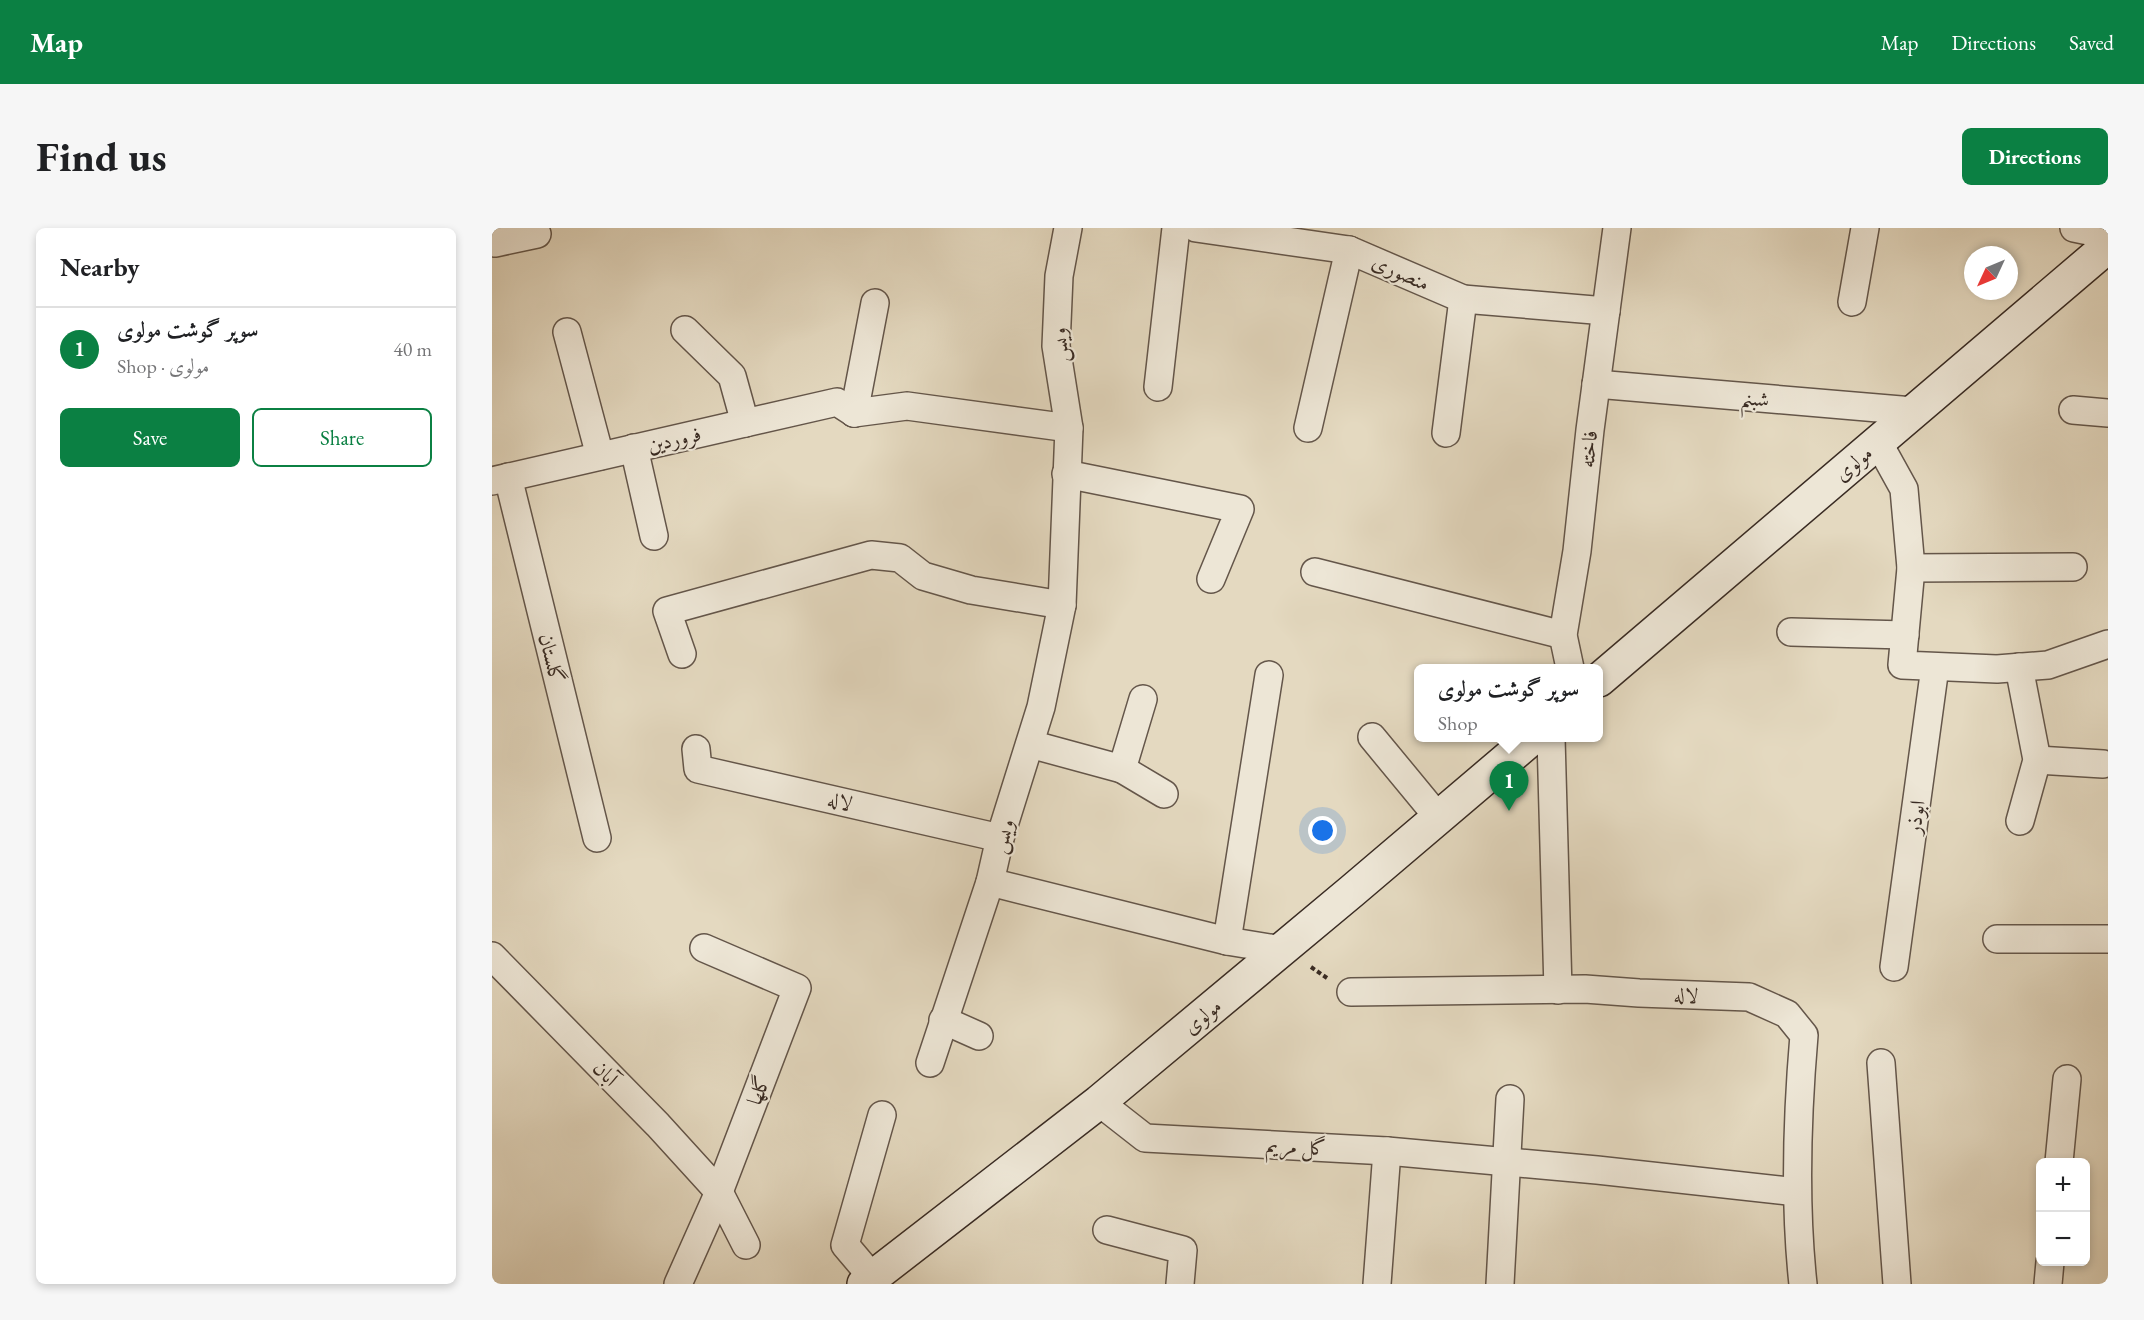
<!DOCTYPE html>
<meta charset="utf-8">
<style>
:root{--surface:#fff;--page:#f6f6f6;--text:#202124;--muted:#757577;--line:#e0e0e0;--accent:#0b8043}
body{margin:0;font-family:"EB Garamond",Amiri,serif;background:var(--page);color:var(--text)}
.controls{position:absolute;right:18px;bottom:18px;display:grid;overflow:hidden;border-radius:9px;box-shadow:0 3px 9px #0003}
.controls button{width:54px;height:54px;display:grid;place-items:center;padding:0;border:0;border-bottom:2px solid var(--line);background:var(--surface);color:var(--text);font:30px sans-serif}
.compass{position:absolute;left:1472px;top:18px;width:54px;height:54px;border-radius:50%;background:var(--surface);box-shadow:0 3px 9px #0003;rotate:226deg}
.you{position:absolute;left:831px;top:603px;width:21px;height:21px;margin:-15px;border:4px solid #fff;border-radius:50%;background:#1a73e8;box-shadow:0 0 0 9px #1a73e833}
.badge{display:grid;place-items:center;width:39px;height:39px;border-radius:50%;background:var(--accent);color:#fff;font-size:20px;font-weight:700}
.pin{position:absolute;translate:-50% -50px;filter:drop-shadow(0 2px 3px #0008)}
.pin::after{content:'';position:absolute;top:32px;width:21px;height:18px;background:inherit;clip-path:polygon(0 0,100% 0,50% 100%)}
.popup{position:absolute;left:922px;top:436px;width:189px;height:78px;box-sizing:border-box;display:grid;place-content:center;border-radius:9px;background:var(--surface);filter:drop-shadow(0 2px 4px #0005);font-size:20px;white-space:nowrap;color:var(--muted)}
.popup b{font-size:22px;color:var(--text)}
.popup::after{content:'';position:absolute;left:50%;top:100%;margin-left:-12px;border:12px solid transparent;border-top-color:var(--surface)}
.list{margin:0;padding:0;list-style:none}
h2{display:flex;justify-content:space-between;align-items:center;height:78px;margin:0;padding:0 24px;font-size:26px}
h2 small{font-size:20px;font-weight:400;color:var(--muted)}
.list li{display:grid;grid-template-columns:39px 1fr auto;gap:18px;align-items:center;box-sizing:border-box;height:84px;padding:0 24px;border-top:2px solid var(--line)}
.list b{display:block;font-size:22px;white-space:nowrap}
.list p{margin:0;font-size:20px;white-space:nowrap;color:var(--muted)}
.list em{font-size:20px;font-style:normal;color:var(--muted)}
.actions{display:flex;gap:12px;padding:18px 24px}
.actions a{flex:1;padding:14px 0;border:2px solid var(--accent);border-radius:9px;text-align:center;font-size:21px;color:var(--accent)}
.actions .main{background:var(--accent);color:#fff}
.map{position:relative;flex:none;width:1616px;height:1056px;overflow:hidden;border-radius:9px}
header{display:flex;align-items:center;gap:36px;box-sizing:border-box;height:84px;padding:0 30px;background:var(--accent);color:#fff}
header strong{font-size:28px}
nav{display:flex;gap:33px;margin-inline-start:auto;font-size:21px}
.intro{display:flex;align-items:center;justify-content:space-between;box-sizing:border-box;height:144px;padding:0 36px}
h1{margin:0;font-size:42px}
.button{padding:15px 27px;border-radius:9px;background:var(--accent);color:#fff;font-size:21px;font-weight:700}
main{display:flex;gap:36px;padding:0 36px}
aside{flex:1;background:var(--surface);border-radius:9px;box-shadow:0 3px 9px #0003}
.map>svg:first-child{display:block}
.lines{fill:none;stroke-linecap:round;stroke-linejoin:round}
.street-casing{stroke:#64564a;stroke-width:30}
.secondary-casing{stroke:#392b23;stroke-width:36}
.path{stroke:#392b23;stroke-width:4;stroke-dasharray:4.5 3;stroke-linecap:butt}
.street{stroke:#ede6d6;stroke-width:27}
.secondary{stroke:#ede6d6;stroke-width:33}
.labels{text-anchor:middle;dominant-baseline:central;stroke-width:4.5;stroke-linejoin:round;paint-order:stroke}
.street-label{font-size:21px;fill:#392b23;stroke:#ede6d6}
</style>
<header>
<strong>Map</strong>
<nav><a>Map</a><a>Directions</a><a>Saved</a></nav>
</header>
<div class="intro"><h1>Find us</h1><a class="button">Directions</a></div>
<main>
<aside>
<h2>Nearby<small></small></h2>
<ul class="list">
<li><span class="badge">1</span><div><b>سوپر گوشت مولوی</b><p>Shop · مولوی</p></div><em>40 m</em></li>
</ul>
<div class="actions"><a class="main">Save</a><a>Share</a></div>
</aside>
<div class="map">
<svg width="1616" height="1056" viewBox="0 0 1616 1056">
<rect width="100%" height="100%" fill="#e4d9c0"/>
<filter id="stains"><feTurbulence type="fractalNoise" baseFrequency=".00333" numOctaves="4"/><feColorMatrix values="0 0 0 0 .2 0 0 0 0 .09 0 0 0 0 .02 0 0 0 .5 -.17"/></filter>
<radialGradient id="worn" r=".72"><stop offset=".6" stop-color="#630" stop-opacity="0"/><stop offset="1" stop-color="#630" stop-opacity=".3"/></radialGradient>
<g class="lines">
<defs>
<g id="street">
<polyline points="704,0 857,22 971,71 1114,83"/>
<polyline points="1582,0 1616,7"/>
<polyline points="0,3 3,15 45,6"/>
<polyline points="1360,74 1373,0"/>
<polyline points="193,102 240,148 253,195"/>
<polyline points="75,104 108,228"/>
<polyline points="1104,156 1421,183"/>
<polyline points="666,159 684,0"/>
<polyline points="1581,182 1616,185"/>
<polyline points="362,185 415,178 577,200"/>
<polyline points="362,185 383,75"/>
<polyline points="816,200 857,22"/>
<polyline points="954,205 971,71"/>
<polyline points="1386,214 1412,261 1419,340 1410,437 1505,441 1556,437 1616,416"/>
<polyline points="142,220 162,308"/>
<polyline points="574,246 748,281 719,351"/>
<polyline points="16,249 105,610"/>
<polyline points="0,253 345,174 362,185"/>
<polyline points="1419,340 1581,339"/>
<polyline points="823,344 1071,407"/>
<polyline points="1299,404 1413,407"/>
<polyline points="190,426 175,383 379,327 408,330 431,348 479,362 570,377"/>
<polyline points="1527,439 1545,532 1528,593"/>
<polyline points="1078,440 1071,407 1085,323 1098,202 1125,0"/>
<polyline points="880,509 946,589"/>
<polyline points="1059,510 1066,762"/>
<polyline points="538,516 630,541 651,471"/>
<polyline points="204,521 206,541 508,610"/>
<polyline points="1545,532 1611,536"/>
<polyline points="630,541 672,566"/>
<polyline points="498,654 735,713 790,722"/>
<polyline points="1505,711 1616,711"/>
<polyline points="735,713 777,447"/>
<polyline points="0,728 166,897 227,964 254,1017"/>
<polyline points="1402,739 1443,439"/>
<path d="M859,764L1093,761L1147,765L1257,769L1295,786L1312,807C1305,889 1302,974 1311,1056"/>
<polyline points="451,792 487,808"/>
<polyline points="438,835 498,654 508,610 549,479 570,377 577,200 564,118 567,48 576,0"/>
<polyline points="1389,835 1405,1056"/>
<polyline points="607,874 653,910 895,923 1105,942 1305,964"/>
<polyline points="1567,934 1575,851"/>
<polyline points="615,1002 691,1022 688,1056"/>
<polyline points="380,1049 353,1017 390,887"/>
<polyline points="186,1056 227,964 305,760 212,720"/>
<polyline points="885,1056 895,923"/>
<polyline points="1008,1056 1018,871"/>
<polyline points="1556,1056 1558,1034"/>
</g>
<g id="secondary">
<polyline points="1107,452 1616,18"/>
<polyline points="372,1056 607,874 860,663 1040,510"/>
</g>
</defs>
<use href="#street" class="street-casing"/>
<use href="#secondary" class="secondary-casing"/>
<polyline class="path" points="819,739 835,750"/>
<use href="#street" class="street"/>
<use href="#secondary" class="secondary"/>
</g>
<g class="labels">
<g class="street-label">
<text transform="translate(909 44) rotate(24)">منصوری</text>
<text transform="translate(567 117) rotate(-93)">ویس</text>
<text transform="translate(1263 170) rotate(5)">شبنم</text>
<text transform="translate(182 211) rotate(-13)">فروردین</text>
<text transform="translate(1096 221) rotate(-84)">فاخته</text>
<text transform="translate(1361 235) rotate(-40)">مولوی</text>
<text transform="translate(60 430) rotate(76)">گلستان</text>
<text transform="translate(348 573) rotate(13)">لاله</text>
<text transform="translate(1423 589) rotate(-82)">ابوذر</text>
<text transform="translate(510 608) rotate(-74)">ویس</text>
<text transform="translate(1194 767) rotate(2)">لاله</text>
<text transform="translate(710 788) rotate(-40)">مولوی</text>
<text transform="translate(114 845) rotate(46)">آبان</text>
<text transform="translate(266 862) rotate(-69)">گلها</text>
<text transform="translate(804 918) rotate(3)">گل مریم</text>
</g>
</g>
<rect width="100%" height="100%" filter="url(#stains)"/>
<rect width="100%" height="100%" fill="url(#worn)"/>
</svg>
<div class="controls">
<button>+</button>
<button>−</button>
</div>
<svg class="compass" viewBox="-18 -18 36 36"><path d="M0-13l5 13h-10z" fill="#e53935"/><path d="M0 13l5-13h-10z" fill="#757577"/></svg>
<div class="you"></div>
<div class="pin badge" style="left:1017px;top:583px">1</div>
<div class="popup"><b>سوپر گوشت مولوی</b>Shop</div>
</div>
</main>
